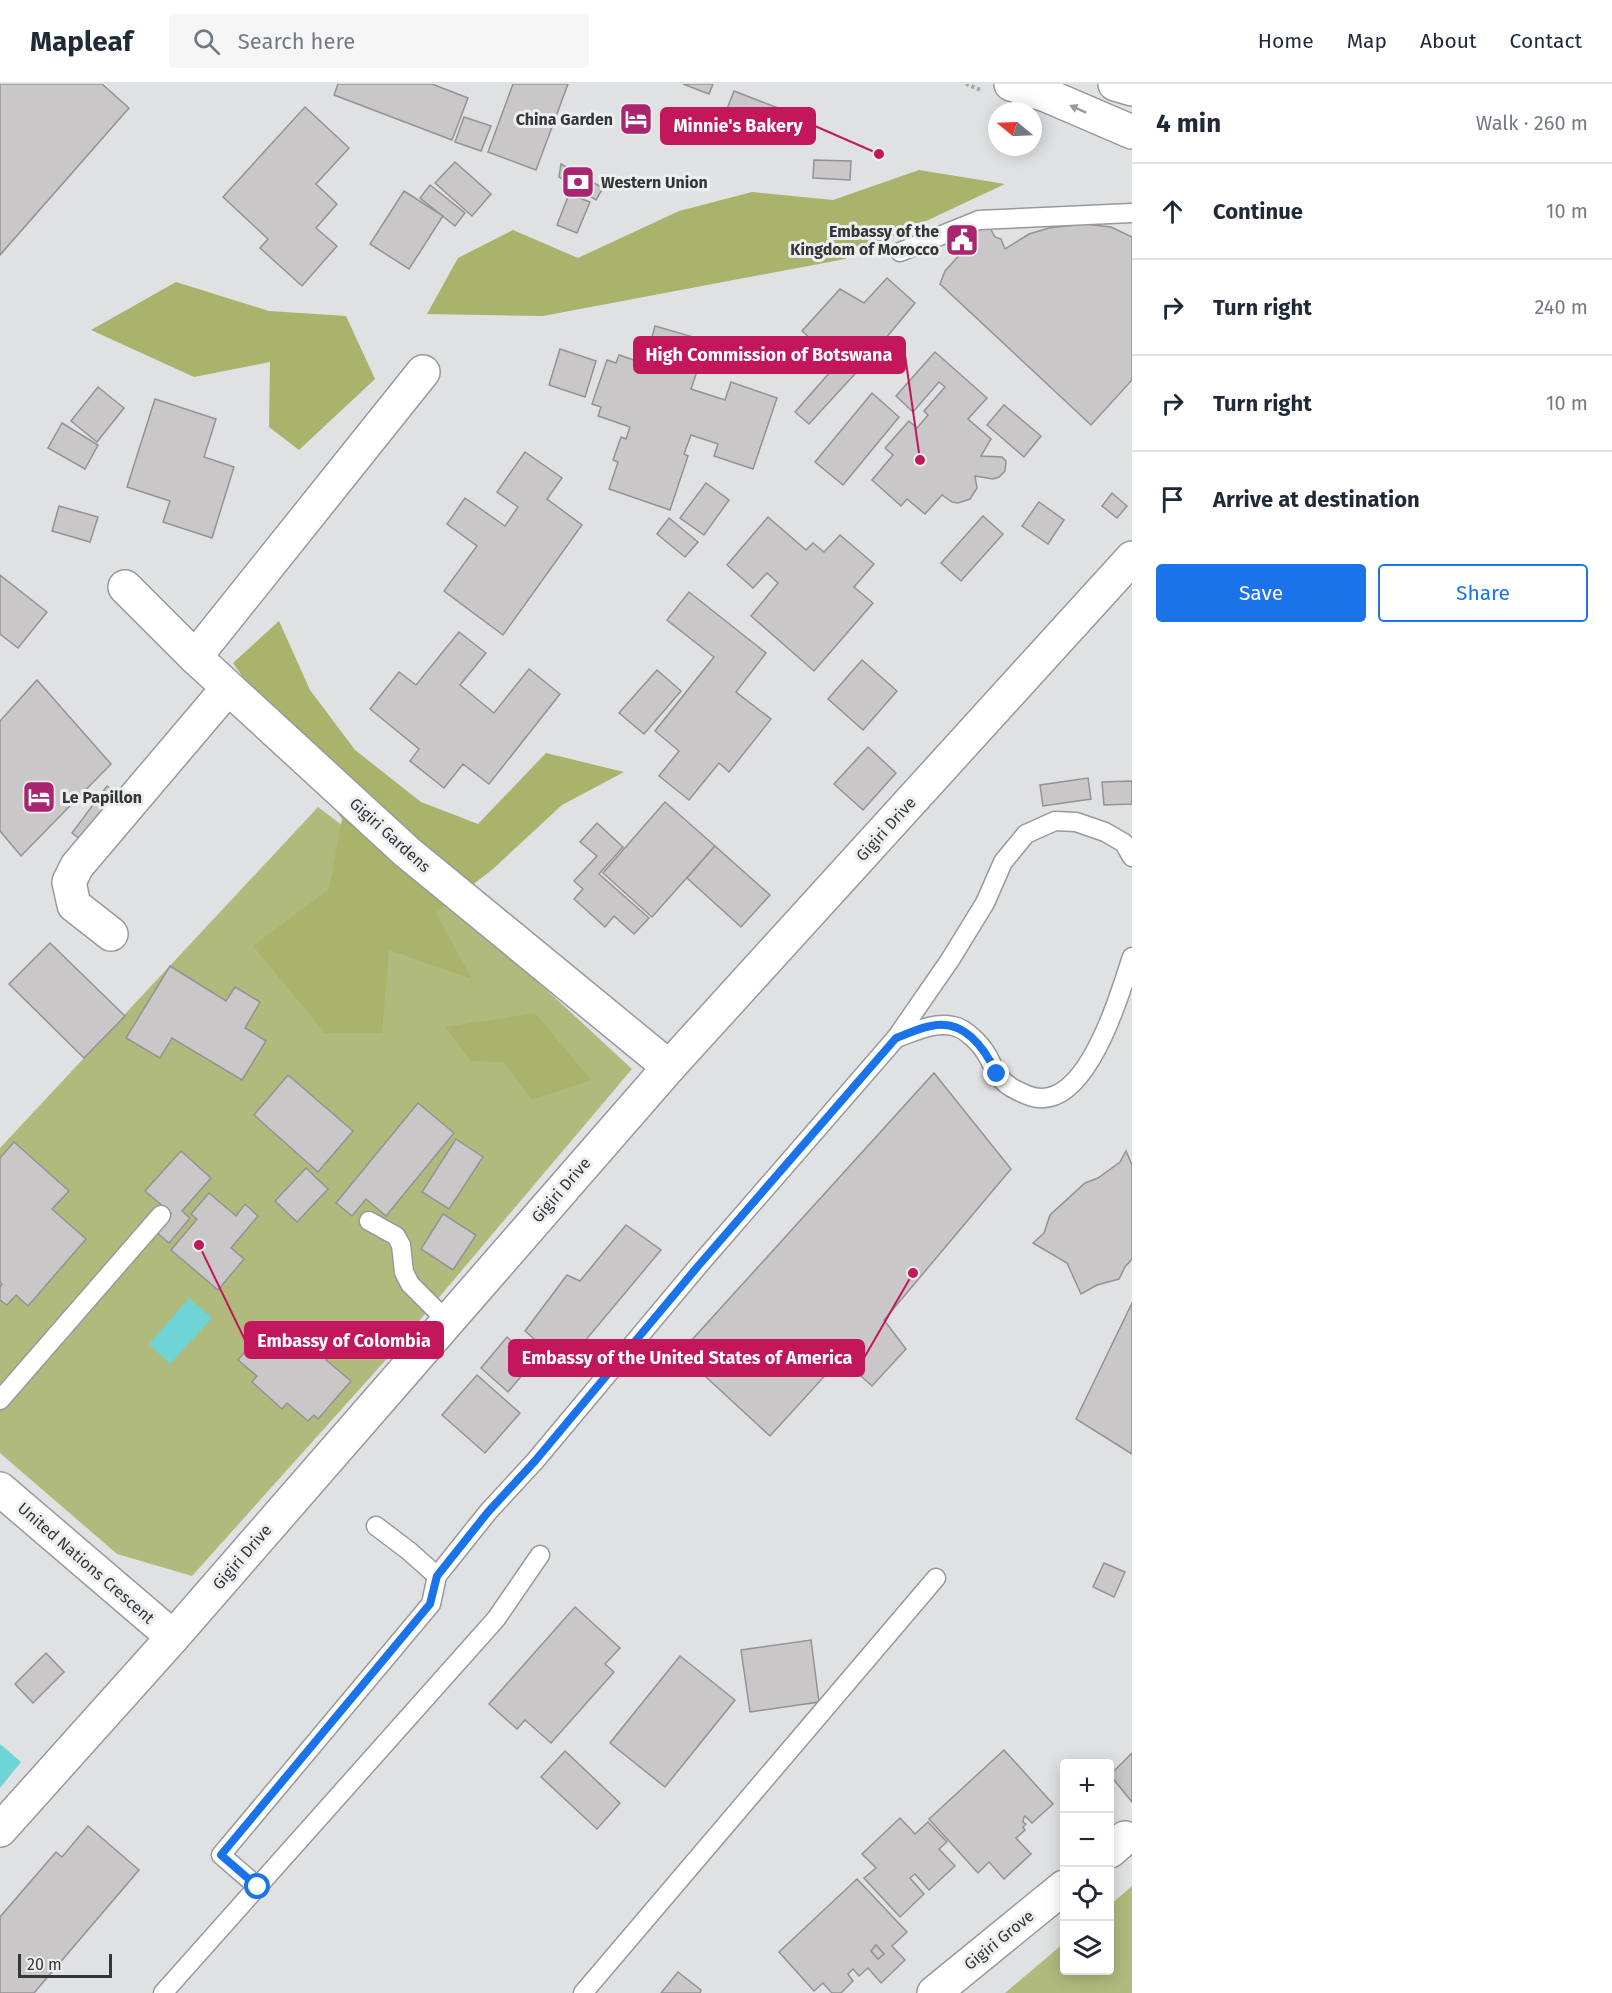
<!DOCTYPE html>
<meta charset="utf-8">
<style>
:root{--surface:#fff;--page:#f6f6f7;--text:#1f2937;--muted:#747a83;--line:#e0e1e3;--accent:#1a73e8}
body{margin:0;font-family:"Fira Sans",sans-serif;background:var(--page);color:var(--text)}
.controls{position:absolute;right:18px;bottom:18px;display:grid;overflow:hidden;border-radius:6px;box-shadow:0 3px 15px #0003}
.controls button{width:54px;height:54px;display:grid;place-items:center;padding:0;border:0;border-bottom:2px solid var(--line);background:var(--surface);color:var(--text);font:30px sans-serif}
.compass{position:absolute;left:988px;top:18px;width:54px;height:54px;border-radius:50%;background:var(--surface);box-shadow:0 3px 15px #0003;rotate:289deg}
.scale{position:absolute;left:18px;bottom:15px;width:94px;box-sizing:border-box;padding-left:6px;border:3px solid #353636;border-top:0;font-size:16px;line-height:21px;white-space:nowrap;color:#353636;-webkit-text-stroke:4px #edeef0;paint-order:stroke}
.stop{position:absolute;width:18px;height:18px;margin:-14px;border:4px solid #1a73e8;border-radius:50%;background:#fff}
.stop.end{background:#1a73e8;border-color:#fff;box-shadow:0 2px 6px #0008}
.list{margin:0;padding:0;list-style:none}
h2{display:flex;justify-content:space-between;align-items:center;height:78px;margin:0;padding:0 24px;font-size:26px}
h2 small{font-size:20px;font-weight:400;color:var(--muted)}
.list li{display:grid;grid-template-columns:39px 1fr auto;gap:18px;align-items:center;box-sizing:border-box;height:96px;padding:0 24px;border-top:2px solid var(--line)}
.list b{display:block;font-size:22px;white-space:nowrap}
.list em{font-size:20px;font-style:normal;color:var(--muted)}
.actions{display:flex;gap:12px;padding:18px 24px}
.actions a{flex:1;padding:14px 0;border:2px solid var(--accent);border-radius:6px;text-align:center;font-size:21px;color:var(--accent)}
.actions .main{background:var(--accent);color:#fff}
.icon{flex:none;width:33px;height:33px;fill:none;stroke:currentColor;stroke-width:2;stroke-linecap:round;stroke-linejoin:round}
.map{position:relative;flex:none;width:1132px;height:1909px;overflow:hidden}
header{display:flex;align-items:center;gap:36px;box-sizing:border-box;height:84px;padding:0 30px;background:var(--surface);border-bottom:2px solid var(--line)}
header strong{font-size:28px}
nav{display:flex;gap:33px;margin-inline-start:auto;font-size:21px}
.search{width:420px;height:54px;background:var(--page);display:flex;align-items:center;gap:15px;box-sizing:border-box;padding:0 21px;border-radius:6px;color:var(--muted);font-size:22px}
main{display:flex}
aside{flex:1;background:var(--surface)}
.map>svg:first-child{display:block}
.green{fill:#b0ba7d}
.forest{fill:#a9b36c}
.water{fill:#6fd4d5}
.building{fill:#c9c7c8;stroke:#949294;stroke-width:1.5;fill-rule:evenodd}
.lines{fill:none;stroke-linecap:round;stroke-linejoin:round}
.lane-casing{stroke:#98999b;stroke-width:21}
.street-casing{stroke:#98999b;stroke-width:36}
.secondary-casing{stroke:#98999b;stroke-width:36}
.path{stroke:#a2a3a4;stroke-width:4;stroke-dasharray:3 3;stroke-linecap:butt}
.lane{stroke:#fff;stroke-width:18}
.street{stroke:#fff;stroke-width:33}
.secondary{stroke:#fff;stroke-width:33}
.oneway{fill:#9a9a9a}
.route{stroke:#1a73e8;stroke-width:8}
.labels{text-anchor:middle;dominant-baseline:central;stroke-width:6;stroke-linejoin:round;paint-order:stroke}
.poi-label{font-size:16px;font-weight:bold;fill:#353636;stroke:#edeef0;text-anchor:end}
.street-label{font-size:16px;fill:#353636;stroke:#edeef0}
.leader{fill:none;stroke:#c2185b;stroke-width:2}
.callout-dot{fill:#c2185b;stroke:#edeef0;stroke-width:2}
.callout{fill:#c2185b;stroke:#c2185b;stroke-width:2}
.callout-label{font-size:18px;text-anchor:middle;font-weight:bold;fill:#fff}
</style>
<header>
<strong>Mapleaf</strong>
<div class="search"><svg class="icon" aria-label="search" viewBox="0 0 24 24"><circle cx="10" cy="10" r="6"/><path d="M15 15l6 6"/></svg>Search here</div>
<nav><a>Home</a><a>Map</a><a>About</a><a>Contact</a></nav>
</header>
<main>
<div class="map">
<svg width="1132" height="1909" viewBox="0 0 1132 1909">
<rect width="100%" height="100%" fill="#e0e1e3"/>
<g class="green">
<polygon points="318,723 484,848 632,985 392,1269 192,1492 117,1470 0,1369 0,1064"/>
<polygon points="1132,1802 1132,1909 1005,1909 1064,1859 1064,1886 1110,1886 1110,1821"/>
</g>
<g class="forest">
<polygon points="919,86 1005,100 845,175 543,232 427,230 458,174 513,146 578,174 679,127 752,108 833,116"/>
<polygon points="176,198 269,227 346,232 375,295 299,366 269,343 270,278 194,293 91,246"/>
<polygon points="279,537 310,606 355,666 421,718 478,740 546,669 624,688 562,721 493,785 436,829 472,895 389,866 382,949 325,949 253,862 329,805 342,735 233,579"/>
<polygon points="535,929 591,996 532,1016 503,978 471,977 445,943"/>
</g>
<g class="water">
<polygon points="189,1214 212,1234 170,1280 149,1260"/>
<polygon points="0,1660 21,1678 0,1704"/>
</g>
<g class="building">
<polygon points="0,0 102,0 129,24 0,171"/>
<polygon points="338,0 432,0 468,14 452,56 334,11"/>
<polygon points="513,0 568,0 536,86 488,68"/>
<polygon points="683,0 713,0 709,10"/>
<polygon points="734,7 791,29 781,57 723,35"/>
<polygon points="305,23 349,64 316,100 337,120 316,144 337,162 302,202 260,164 268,155 223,113"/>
<polygon points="464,33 491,42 481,67 455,58"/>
<polygon points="814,76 851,77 850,96 813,94"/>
<polygon points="455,78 491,110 472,132 435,99"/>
<polygon points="561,80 603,104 596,116 559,93"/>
<polygon points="430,101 465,129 455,142 420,114"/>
<polygon points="404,107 443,132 409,185 370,160"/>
<polygon points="569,110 590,118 577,149 557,141"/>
<polygon points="1084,140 1111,143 1132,153 1132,296 1091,341 940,200 945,187 964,166 959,158 964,146 990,144 995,153 1001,155 1005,165 1029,150 1049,144"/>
<polygon points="887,194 915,219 865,279 809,340 795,328 838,279 802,247 840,205 864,219"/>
<polygon points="655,242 690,252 681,261 652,253"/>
<polygon points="648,254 702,273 691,305 725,316 731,298 777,314 753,385 714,372 718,360 691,351 684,370 688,372 670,426 609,405 618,378 613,376 621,353 626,355 630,343 598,332 601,323 592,320 607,276 616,279 619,271 640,278"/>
<polygon points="560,265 596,277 585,313 549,301"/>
<polygon points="935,268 987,314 968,335 991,355 981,372 1002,373 1006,377 1005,387 999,393 993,395 975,392 977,404 970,415 958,419 952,418 942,411 925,430 907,415 901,422 872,396 893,371 885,364 909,337 917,344 928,331 924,327 945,303 939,298 913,328 896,312"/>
<polygon points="98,303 124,324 97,358 71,337"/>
<polygon points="872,309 899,333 843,401 815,378"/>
<polygon points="155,315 216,335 204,373 234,383 212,454 163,438 170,417 127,403"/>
<polygon points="1004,321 1041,352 1024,373 987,341"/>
<polygon points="62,339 98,361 85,385 48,364"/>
<polygon points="525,368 562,394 547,415 582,441 503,551 444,507 477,462 447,440 465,414 505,442 518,423 497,408"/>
<polygon points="706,399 729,416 704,451 680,434"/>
<polygon points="1112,409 1127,422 1117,434 1102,422"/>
<polygon points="1039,418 1064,436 1048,460 1022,442"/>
<polygon points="59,422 98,433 90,458 52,447"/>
<polygon points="983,432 1003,450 961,497 941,479"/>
<polygon points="768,433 806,466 813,459 824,468 840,451 874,480 854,503 873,519 814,587 751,532 778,499 767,489 753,504 727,481"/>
<polygon points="669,434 698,458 685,473 657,450"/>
<polygon points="0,491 47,528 18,564 0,550"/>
<polygon points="689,508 766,569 736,608 771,635 729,688 719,679 689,716 659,692 679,667 655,647 714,573 667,536"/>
<polygon points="459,548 486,569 460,601 494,629 529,585 560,610 489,700 463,680 444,704 410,677 419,665 370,625 399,588 416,601"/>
<polygon points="862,576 897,607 863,646 828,615"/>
<polygon points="657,586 681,607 644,650 619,629"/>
<polygon points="37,596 111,680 21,772 0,747 0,637"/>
<polygon points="868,663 896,689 863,726 834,700"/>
<polygon points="1088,694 1091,715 1043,722 1040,701"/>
<polygon points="1132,697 1132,720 1104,721 1102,698"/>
<polygon points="107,702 126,717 91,763 72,749"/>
<polygon points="665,718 715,762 652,833 603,789"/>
<polygon points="597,739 623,763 599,790 649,834 634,850 614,832 605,843 574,815 583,805 574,797 597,772 580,758"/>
<polygon points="715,762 770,811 741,843 687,794"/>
<polygon points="50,859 125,932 84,974 9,900"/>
<polygon points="170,882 226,917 235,903 260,918 245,944 266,957 242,996 172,954 160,974 126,954"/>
<polygon points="934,989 1011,1085 884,1236 906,1265 872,1302 841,1274 770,1352 680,1269"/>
<polygon points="288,991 353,1047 318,1088 254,1031"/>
<polygon points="418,1019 454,1049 386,1132 366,1115 352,1132 336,1119"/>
<polygon points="456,1055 483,1073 449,1125 422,1108"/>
<polygon points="14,1058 69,1107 52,1125 86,1155 28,1222 16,1211 7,1221 0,1216 0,1203 2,1200 0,1198 0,1074"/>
<polygon points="181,1067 211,1094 182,1127 190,1134 169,1159 155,1147 171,1129 145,1107"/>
<polygon points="1126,1067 1132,1081 1132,1175 1125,1183 1119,1195 1097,1201 1081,1210 1067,1179 1033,1159 1044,1149 1050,1131 1085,1099 1098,1094 1120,1078"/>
<polygon points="306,1084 328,1105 297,1138 275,1117"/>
<polygon points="209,1109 236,1132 245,1120 258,1132 231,1164 244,1175 218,1206 171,1166 197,1135 191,1130"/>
<polygon points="443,1130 476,1151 453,1186 421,1165"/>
<polygon points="626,1141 661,1166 564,1282 525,1247 567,1191 580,1197"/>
<polygon points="1132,1219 1132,1370 1076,1335"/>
<polygon points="308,1238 337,1263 326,1276 351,1297 318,1335 314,1331 308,1337 287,1319 282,1325 252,1298 257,1292 238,1276 270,1239 292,1258"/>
<polygon points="507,1253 534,1277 508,1308 481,1284"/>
<polygon points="477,1291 520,1329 485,1369 442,1331"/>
<polygon points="1104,1479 1125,1488 1114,1513 1093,1503"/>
<polygon points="575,1523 620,1564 605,1580 614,1588 551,1659 525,1636 517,1645 489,1620"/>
<polygon points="811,1556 819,1618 750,1628 741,1566"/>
<polygon points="46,1569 64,1588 33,1619 15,1600"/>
<polygon points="680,1572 735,1616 665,1703 610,1659"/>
<polygon points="1004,1666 1053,1720 1032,1739 1025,1732 1024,1733 1023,1738 1026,1740 1023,1743 1025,1746 1016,1754 1031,1770 1004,1795 989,1778 978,1789 929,1735"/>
<polygon points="565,1667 620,1719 597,1745 541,1693"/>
<polygon points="1132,1669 1132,1718 1110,1691"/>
<polygon points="900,1734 915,1750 928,1738 947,1758 939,1765 955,1782 929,1806 915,1790 910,1794 924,1810 900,1833 864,1794 876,1784 862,1770"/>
<polygon points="88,1742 139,1786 34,1909 0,1909 0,1833 56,1768 62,1773"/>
<path d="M857,1795L907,1848L892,1862L905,1876L881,1899L868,1884L859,1892L853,1885L848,1890L853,1897L841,1909H832L823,1899L814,1907L779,1868ZM876,1861L884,1870L878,1875L871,1867Z"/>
<polygon points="876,1861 884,1870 878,1875 871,1867"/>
<polygon points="678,1888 701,1906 700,1909 661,1909"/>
</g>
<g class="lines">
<defs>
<g id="lane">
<polyline points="900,168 979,136 1132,129"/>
<path d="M896,954C914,948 933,938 953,942C965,944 981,960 987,971C991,977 993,985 998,991C1006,1002 1015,1006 1027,1011C1085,1035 1119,911 1132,873"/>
<polyline points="369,1137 396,1152 401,1161 404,1188 410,1200 447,1237"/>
<polyline points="0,1316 161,1131"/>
<polyline points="376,1442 409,1467 437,1492"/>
<polyline points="258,1803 221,1771 431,1520 437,1492 488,1428 535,1377 699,1181 896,954 950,876 985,819 1003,778 1026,750 1055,737 1076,738 1105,748 1124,759 1132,773"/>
<polyline points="163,1909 496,1535 540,1471"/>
<polyline points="583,1909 936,1494"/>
</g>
<g id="street">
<polyline points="125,503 195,573 407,768 669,983"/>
<polyline points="195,573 423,288"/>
<polyline points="111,850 74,821 69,798 77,782 228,604"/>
<polyline points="0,1405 173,1553"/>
<polyline points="0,1746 173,1553 669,983 1132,474"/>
<polyline points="1110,1767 1125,1754"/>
<polyline points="934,1909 1064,1803"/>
</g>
<g id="secondary">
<polyline points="1011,0 1046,11 1132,48"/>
<polyline points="1115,0 1132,5"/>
</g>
</defs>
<use href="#lane" class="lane-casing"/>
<use href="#street" class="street-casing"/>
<use href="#secondary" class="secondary-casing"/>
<polyline class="path" points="966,0 981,6"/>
<use href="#lane" class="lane"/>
<use href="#street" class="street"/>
<use href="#secondary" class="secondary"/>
</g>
<defs><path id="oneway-solid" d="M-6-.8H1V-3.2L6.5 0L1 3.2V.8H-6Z" transform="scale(1.5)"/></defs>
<use class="oneway" href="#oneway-solid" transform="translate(1078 25) rotate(-156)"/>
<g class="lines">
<path class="route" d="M258,1803L221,1771L430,1520L437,1492L488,1428L535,1377L699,1181L896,954C907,950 919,944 931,942C964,934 985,965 997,990"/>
</g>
<defs>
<symbol id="hotel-square" viewBox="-11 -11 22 22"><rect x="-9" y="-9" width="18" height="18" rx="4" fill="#a9256f" stroke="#edeef0"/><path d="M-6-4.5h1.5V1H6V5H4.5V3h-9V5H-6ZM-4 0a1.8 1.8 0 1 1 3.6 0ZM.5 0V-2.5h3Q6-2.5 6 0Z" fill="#fff"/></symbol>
<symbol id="bank-square" viewBox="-11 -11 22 22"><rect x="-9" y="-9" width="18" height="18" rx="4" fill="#a9256f" stroke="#edeef0"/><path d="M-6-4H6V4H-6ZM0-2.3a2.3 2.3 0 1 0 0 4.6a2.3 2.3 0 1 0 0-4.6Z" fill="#fff"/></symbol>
<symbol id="civic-square" viewBox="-11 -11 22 22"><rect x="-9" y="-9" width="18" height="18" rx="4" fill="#a9256f" stroke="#edeef0"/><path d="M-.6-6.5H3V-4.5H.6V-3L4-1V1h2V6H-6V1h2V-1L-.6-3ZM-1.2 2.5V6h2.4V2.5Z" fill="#fff"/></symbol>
</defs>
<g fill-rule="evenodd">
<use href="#hotel-square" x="617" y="16" width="38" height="38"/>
<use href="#bank-square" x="559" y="79" width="38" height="38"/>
<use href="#civic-square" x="943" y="137" width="38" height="38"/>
<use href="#hotel-square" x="20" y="694" width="38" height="38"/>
</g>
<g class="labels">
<g class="poi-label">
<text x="613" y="35">China Garden</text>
<text x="601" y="98" text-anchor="start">Western Union</text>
<text x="939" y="147">Embassy of the<tspan x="939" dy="18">Kingdom of Morocco</tspan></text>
<text x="62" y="713" text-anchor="start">Le Papillon</text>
</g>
<g class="street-label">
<text transform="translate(886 745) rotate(-48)">Gigiri Drive</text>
<text transform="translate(390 751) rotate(42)">Gigiri Gardens</text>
<text transform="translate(561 1106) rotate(-49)">Gigiri Drive</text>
<text transform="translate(242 1473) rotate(-49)">Gigiri Drive</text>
<text transform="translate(86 1479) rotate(41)">United Nations Crescent</text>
<text transform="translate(999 1856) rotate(-39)">Gigiri Grove</text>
</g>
</g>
<path class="leader" d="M879 70L815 42M920 376L905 271M199 1161L245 1256M913 1189L864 1274"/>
<g class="callout-dot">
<circle cx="879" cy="70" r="6"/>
<circle cx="920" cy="376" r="6"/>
<circle cx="199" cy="1161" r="6"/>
<circle cx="913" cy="1189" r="6"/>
</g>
<g class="callout">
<rect x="661" y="24" width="154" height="36" rx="6"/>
<rect x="634" y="253" width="271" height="36" rx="6"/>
<rect x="245" y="1238" width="198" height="36" rx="6"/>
<rect x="509" y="1256" width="355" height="36" rx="6"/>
</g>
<g class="callout-label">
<text x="738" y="48">Minnie's Bakery</text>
<text x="769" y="277">High Commission of Botswana</text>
<text x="344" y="1263">Embassy of Colombia</text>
<text x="687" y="1280">Embassy of the United States of America</text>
</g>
</svg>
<div class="controls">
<button>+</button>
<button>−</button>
<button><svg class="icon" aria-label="locate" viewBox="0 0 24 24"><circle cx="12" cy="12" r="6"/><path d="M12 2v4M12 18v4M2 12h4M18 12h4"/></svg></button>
<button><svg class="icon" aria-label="layers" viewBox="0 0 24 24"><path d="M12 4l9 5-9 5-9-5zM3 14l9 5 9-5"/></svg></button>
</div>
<svg class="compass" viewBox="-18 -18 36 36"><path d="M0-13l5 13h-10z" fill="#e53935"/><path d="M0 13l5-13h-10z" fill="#747a83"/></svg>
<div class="scale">20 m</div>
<div class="stop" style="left:258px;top:1803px"></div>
<div class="stop end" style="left:997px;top:990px"></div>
</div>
<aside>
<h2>4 min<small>Walk · 260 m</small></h2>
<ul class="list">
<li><svg class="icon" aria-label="ahead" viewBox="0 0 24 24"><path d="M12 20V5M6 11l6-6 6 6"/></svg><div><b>Continue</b></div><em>10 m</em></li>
<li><svg class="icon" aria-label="right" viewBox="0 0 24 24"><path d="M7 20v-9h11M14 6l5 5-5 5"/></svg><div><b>Turn right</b></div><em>240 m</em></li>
<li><svg class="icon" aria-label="right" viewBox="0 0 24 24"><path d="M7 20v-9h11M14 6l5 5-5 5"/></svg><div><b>Turn right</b></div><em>10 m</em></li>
<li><svg class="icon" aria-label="arrive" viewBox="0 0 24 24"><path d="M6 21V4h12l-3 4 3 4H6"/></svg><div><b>Arrive at destination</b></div></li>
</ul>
<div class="actions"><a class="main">Save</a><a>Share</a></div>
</aside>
</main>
